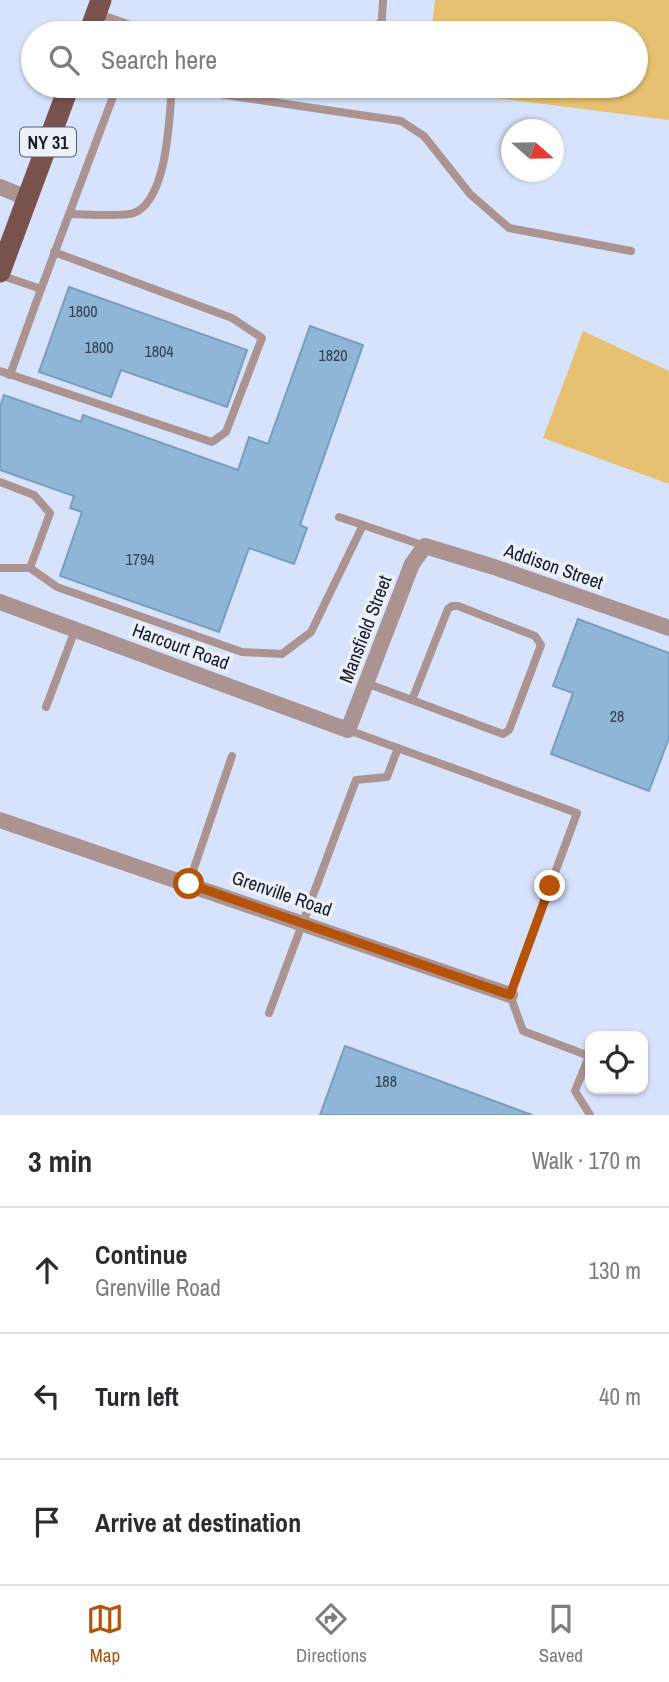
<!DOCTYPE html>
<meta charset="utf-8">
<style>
:root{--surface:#fff;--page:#f7f7f7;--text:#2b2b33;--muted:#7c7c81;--line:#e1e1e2;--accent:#b45309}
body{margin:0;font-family:"Archivo Narrow",sans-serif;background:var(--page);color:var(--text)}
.controls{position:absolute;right:21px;bottom:21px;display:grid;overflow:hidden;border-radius:14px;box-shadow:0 2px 5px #0004}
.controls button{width:63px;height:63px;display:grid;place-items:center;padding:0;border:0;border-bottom:2px solid var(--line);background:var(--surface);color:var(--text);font:35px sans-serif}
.compass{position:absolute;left:501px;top:119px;width:63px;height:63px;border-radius:50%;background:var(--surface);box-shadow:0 2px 5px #0004;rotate:110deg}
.stop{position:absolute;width:21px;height:21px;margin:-16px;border:5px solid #b45309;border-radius:50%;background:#fff}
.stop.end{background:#b45309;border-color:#fff;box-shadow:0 2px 7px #0008}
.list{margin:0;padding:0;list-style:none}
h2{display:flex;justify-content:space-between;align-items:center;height:91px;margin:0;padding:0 28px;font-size:30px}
h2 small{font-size:23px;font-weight:400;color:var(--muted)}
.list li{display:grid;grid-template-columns:46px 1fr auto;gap:21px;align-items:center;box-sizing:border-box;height:126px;padding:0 28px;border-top:2px solid var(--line)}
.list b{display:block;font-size:26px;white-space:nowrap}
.list p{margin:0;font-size:23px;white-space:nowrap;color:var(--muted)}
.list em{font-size:23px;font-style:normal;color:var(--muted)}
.icon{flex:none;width:38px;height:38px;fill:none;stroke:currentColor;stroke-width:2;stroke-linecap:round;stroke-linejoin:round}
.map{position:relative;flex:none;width:669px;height:1115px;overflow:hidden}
.search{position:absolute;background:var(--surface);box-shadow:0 2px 5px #0004;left:21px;right:21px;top:21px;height:77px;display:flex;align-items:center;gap:18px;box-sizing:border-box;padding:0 24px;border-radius:38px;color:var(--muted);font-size:26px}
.sheet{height:469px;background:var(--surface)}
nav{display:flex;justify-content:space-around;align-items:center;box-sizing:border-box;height:98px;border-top:2px solid var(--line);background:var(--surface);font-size:19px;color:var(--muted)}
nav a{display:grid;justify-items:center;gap:4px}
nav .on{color:var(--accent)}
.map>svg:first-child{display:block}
.green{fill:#e6c171}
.building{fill:#8fb5d7;stroke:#789dbd;stroke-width:2}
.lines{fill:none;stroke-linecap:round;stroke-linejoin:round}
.lane{stroke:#ab9391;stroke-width:8}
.street{stroke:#ab9391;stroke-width:16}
.primary{stroke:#79524e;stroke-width:21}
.route{stroke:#b45309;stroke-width:9}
.labels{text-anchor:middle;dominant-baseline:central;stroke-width:7;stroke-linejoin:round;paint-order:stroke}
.number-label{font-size:16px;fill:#344357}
.shield{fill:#ecf0f9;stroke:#565c6a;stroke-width:2}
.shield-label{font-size:18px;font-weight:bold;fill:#161d2c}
.street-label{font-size:19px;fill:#161d2c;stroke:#ecf0f9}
</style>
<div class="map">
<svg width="669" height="1115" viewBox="0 0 669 1115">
<rect width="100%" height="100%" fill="#d7e3fd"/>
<g class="green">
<polygon points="435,0 669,0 669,120 425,89 425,86 636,86 636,33 431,33"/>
<polygon points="583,331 669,371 669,484 543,438"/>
</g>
<g class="building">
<polygon points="69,287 247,350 227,407 121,370 111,397 39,372"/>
<polygon points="310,326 363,345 300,525 307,528 294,564 249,548 219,632 60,576 82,512 70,508 74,496 0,470 0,407 4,395 81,422 83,415 238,470 249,437 268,444"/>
<polygon points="578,619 669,653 669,738 649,791 551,754 573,693 553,686"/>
<polygon points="345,1046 532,1115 320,1115"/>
</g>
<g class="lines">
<g class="lane">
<polyline points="99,14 145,30 210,27 261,33"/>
<polyline points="375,33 382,19 383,0"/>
<polyline points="165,86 401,121 424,136 470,194 509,228 631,251"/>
<path d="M69,214C83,214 123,217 134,213C168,199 169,118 172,87"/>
<polyline points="0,275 41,289 117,86"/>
<polyline points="0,371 212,442 226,432 262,338 232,318 54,252"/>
<polyline points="10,375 41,289"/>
<polyline points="0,482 34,495 50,513 30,568 0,568"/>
<polyline points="339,517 425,546"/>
<polyline points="30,568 57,587 242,652 282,654 311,632 363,525"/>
<polyline points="366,683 503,734 509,730 541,645 535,636 458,606 452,606 448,609 412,700"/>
<polyline points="46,707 75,630"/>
<polyline points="348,730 577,813 510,995 523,1031 589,1056 575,1091 590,1115"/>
<polyline points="189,883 232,756"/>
<polyline points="269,1013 356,780 387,777 398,748"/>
</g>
<g class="street">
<polyline points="0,187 27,198"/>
<polyline points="0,602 348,730 412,564 425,546 494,567 669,628"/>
<polyline points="0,820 510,995"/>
</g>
<g class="primary">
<polyline points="89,33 101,0"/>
<polyline points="0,272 69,86"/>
</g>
</g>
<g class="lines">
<polyline class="route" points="189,884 510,995 550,886"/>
</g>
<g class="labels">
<g class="number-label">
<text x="83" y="311">1800</text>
<text x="99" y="347">1800</text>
<text x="159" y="351">1804</text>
<text x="333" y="355">1820</text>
<text x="140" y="559">1794</text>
<text x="617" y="716">28</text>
<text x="386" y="1081">188</text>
</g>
<rect class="shield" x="20" y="127.5" width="56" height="29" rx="5"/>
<g class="shield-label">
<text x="48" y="142">NY 31</text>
</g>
<g class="street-label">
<text transform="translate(554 566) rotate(19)">Addison Street</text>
<text transform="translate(365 629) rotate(-69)">Mansfield Street</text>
<text transform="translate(181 646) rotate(20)">Harcourt Road</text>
<text transform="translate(282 893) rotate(19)">Grenville Road</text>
</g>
</g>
</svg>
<div class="controls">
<button><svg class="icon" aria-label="locate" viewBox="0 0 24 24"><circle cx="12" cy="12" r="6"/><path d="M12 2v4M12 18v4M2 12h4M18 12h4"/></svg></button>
</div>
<svg class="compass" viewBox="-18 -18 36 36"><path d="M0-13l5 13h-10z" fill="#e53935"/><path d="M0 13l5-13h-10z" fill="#7c7c81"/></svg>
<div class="stop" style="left:189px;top:884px"></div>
<div class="stop end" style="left:550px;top:886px"></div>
<div class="search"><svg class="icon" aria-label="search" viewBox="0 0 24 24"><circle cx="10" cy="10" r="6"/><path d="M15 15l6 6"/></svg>Search here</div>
</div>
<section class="sheet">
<h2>3 min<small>Walk · 170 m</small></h2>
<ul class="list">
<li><svg class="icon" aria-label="ahead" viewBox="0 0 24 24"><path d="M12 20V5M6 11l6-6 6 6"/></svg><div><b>Continue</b><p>Grenville Road</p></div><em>130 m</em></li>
<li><svg class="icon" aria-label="left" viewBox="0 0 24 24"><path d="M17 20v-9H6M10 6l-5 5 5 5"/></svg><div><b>Turn left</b></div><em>40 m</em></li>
<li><svg class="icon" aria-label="arrive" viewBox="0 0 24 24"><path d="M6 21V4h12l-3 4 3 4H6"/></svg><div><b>Arrive at destination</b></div></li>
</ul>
</section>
<nav>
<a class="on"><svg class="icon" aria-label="map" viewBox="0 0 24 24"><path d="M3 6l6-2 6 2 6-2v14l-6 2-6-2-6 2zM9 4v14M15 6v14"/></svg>Map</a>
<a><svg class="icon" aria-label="directions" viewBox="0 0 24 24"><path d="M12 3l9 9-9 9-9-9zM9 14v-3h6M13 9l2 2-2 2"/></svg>Directions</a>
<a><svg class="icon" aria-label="saved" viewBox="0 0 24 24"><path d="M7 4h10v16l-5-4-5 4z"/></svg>Saved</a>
</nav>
